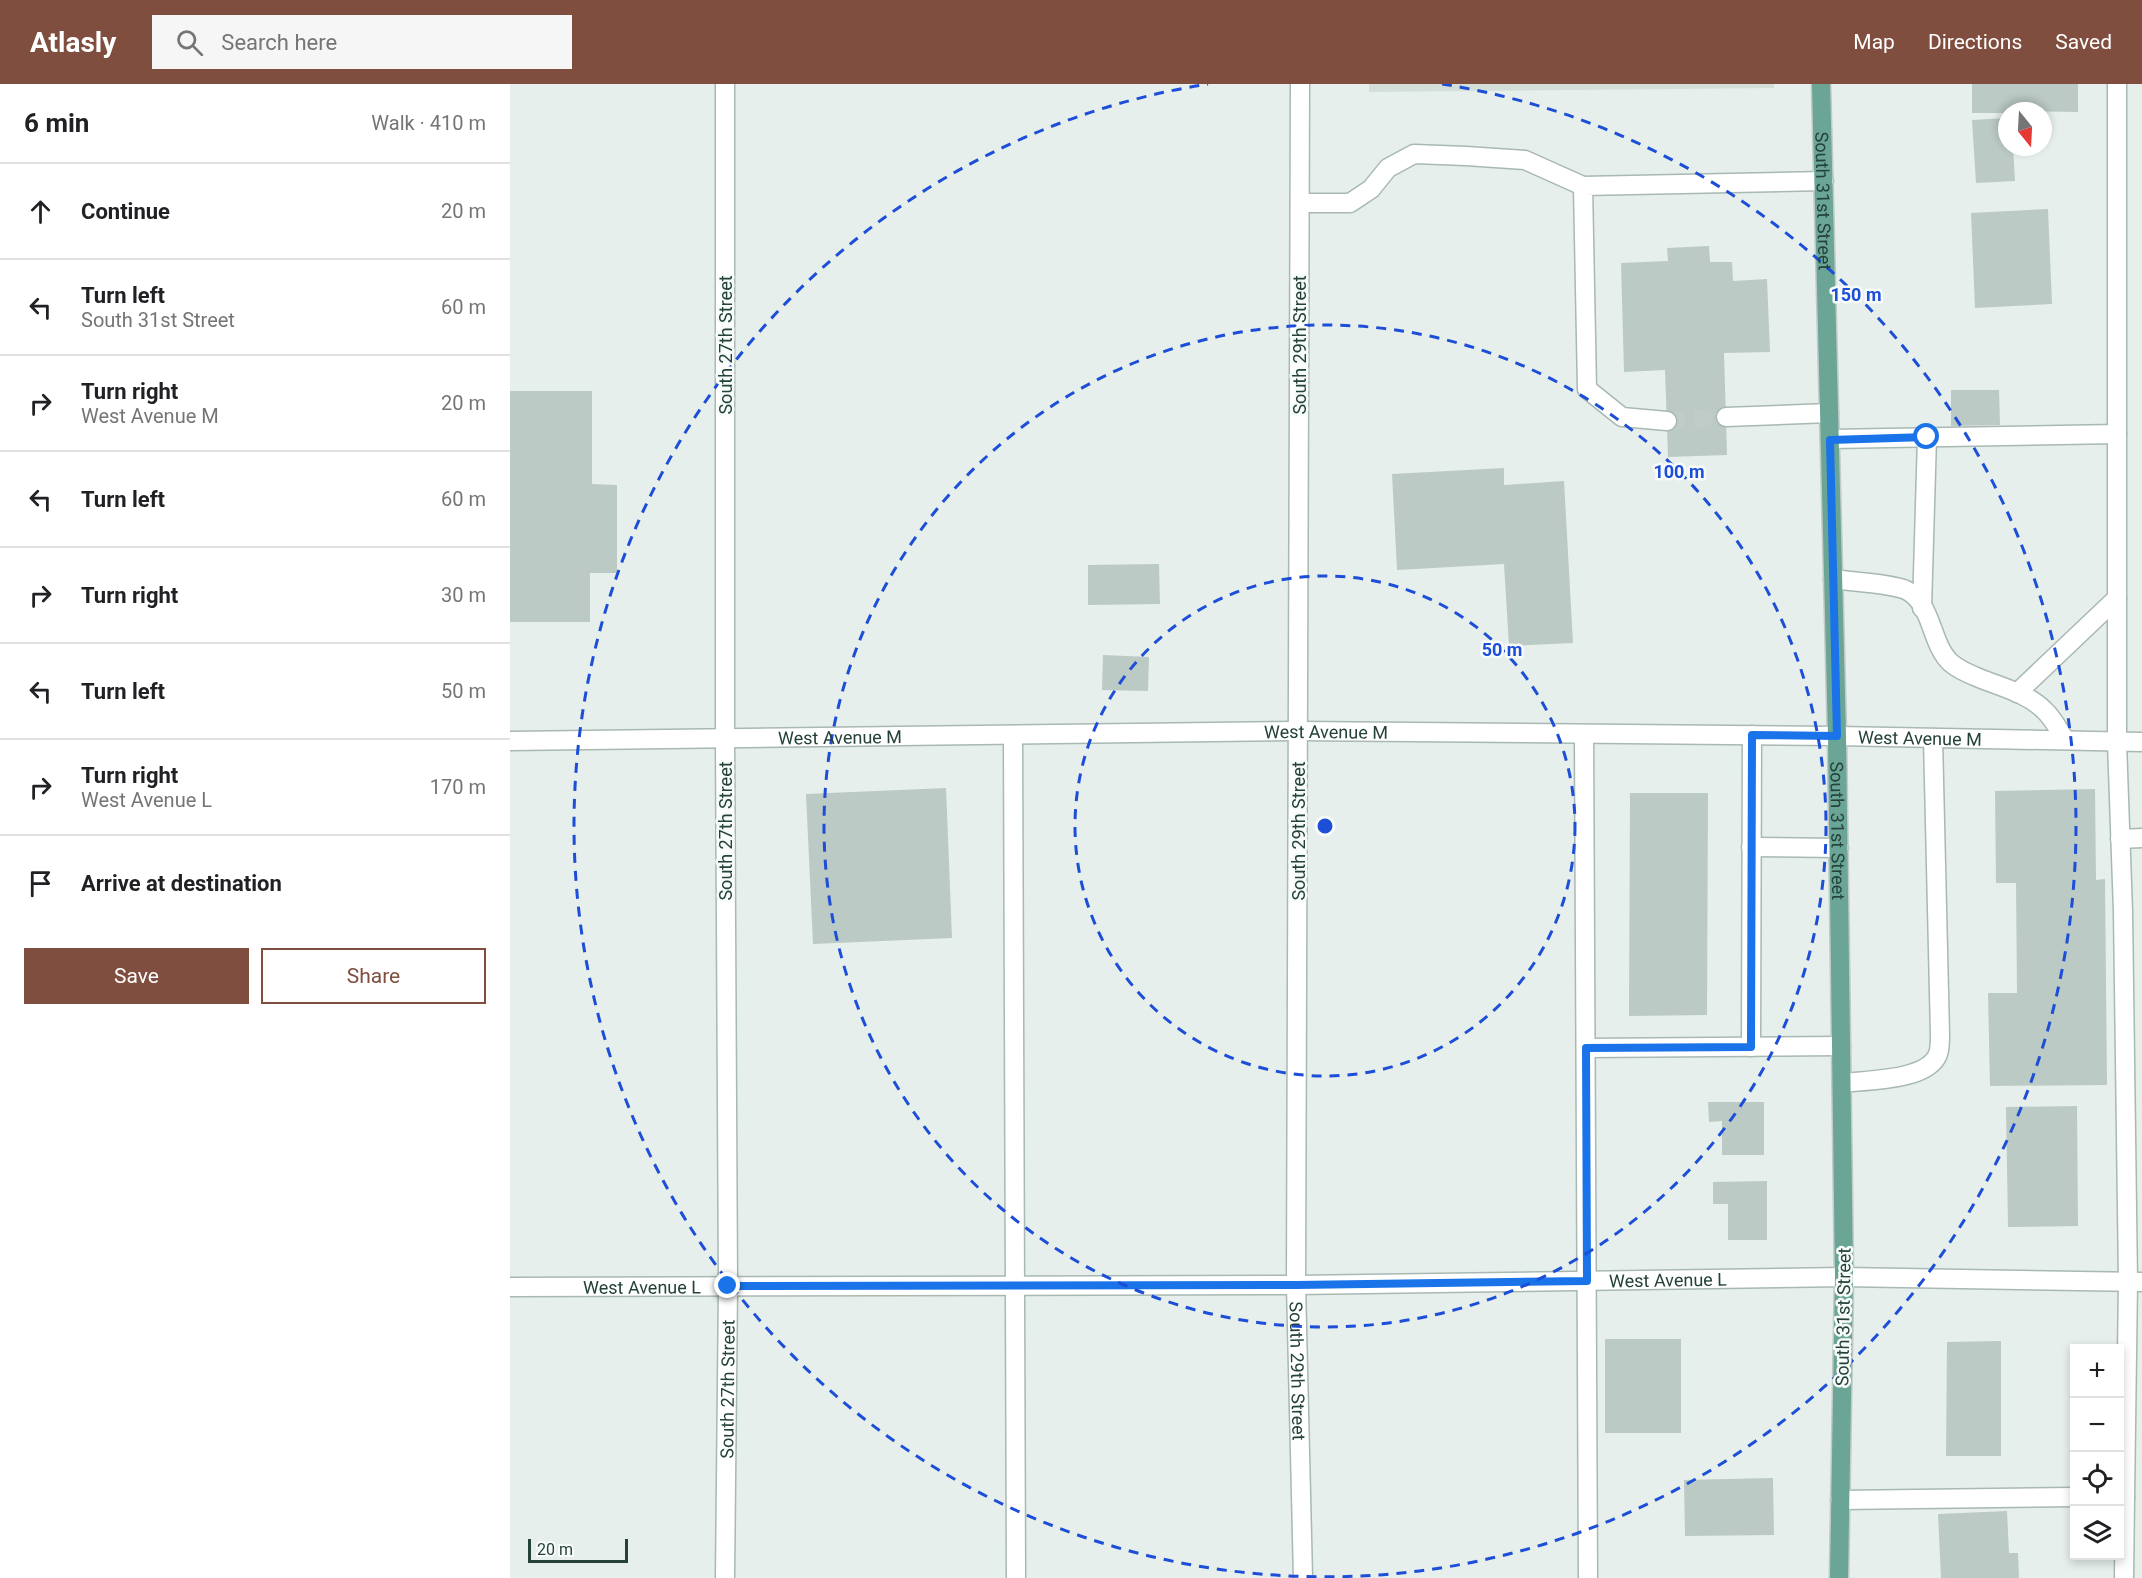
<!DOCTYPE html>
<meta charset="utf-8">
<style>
:root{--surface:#fff;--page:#f6f6f6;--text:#202124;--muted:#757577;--line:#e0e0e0;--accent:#7f4e3f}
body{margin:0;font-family:Roboto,sans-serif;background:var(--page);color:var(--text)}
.controls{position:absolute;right:18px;bottom:18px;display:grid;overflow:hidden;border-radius:0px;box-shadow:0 3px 9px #0003}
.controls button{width:54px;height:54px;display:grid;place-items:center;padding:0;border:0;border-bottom:2px solid var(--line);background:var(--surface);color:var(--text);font:30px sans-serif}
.compass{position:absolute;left:1488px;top:18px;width:54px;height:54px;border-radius:50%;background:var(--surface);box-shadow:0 3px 9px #0003;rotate:162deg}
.scale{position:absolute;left:18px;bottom:15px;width:100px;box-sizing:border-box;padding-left:6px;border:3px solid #24423a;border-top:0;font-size:16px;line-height:21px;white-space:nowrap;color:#24423a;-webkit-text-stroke:4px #f7fbf9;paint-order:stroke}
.stop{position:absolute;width:18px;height:18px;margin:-14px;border:4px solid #1a73e8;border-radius:50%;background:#fff}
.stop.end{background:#1a73e8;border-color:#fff;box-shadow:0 2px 6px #0008}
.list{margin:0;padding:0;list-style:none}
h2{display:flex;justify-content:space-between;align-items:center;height:78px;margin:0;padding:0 24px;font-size:26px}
h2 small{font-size:20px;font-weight:400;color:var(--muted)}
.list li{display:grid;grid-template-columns:39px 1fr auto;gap:18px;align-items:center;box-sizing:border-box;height:96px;padding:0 24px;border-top:2px solid var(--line)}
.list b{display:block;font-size:22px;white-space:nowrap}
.list p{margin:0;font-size:20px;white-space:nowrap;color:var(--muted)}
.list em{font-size:20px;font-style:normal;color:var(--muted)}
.actions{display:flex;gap:12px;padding:18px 24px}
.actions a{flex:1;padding:14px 0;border:2px solid var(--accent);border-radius:0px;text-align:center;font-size:21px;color:var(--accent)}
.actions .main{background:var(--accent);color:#fff}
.icon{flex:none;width:33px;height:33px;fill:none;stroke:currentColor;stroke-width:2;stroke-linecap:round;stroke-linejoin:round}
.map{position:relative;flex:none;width:1632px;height:1494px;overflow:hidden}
header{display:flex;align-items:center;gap:36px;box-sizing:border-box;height:84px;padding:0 30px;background:var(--accent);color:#fff}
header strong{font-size:28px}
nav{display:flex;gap:33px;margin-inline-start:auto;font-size:21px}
.search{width:420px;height:54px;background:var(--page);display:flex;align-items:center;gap:15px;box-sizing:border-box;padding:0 21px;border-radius:0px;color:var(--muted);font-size:22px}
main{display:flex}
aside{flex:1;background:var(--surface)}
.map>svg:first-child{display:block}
.built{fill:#d4dfda}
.building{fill:#bbcac4}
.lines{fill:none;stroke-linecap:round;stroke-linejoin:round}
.minor-tunnel{stroke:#bfccc8;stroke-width:18;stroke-dasharray:18 9;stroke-linecap:butt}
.minor-casing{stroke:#a8b8b2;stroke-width:21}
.major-casing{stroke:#c2cac8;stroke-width:21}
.minor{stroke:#fff;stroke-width:18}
.major{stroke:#6aa596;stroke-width:18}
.route{stroke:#1a73e8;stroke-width:8}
.ring{fill:none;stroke:#1d4ed8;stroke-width:3;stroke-dasharray:10 8}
.labels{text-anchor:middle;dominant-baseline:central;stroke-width:5;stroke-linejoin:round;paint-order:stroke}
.street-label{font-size:18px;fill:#24423a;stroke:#f7fbf9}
.centre{fill:#1d4ed8;stroke:#f7fbf9;stroke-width:3}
.ring-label{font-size:18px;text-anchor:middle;font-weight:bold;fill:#1d4ed8;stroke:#f7fbf9;stroke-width:5;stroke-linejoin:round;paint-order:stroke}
</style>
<header>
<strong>Atlasly</strong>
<div class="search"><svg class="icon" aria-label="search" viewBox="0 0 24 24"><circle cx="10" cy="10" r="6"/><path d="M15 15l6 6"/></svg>Search here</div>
<nav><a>Map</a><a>Directions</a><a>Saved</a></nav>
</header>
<main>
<aside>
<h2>6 min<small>Walk · 410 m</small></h2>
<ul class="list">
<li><svg class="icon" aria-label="ahead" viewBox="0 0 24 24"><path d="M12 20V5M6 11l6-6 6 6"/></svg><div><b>Continue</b></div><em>20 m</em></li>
<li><svg class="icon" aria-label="left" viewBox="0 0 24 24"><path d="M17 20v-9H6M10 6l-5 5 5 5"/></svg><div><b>Turn left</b><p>South 31st Street</p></div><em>60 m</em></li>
<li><svg class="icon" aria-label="right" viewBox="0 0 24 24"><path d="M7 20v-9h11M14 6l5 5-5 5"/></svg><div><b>Turn right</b><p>West Avenue M</p></div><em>20 m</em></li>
<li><svg class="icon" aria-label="left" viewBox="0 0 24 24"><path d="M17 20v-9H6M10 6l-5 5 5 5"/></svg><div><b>Turn left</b></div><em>60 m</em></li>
<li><svg class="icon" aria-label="right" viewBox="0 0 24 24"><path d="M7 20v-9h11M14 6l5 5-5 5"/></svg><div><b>Turn right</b></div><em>30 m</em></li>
<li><svg class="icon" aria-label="left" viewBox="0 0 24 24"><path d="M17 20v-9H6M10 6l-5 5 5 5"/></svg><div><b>Turn left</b></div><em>50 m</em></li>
<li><svg class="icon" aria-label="right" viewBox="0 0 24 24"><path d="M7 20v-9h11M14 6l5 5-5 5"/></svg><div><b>Turn right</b><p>West Avenue L</p></div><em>170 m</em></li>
<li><svg class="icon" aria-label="arrive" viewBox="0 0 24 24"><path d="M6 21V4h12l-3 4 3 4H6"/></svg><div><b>Arrive at destination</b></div></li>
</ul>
<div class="actions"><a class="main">Save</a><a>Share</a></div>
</aside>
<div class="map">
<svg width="1632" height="1494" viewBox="0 0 1632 1494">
<rect width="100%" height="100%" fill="#e6efeb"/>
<polygon class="built" points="859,0 1264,0 1264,4 859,8"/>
<g class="building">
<polygon points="1462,0 1568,0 1568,28 1497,27 1497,29 1462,29"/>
<polygon points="1497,34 1497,63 1503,63 1505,97 1466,99 1462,36"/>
<polygon points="1538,125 1542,220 1465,224 1461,129"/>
<polygon points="1199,162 1200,178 1222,178 1223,197 1257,195 1260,268 1214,269 1217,371 1158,373 1155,286 1114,288 1111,179 1158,177 1157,164"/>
<polygon points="1441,306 1489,306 1490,341 1441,342"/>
<polygon points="0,307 82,307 82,400 107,401 107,489 80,489 80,538 0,538"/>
<polygon points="994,384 994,401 1054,397 1063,559 999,562 994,480 887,486 882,390"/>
<polygon points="649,480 650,520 578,521 578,481"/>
<polygon points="593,571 639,573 638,607 592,606"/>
<polygon points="436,704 442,854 303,860 296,710"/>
<polygon points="1585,705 1586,796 1595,795 1597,1001 1480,1002 1478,909 1507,909 1506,799 1486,799 1485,707"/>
<polygon points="1120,709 1198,709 1197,931 1119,932"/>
<polygon points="1198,1018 1254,1018 1254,1071 1212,1071 1212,1037 1199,1038"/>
<polygon points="1567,1022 1568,1142 1498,1143 1496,1023"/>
<polygon points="1257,1097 1257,1156 1218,1156 1218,1120 1203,1120 1203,1098"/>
<rect x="1095" y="1255" width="76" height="94"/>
<polygon points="1491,1257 1491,1372 1436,1372 1437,1258"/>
<polygon points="1263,1394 1264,1451 1175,1452 1174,1396"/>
<polygon points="1497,1427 1499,1469 1508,1469 1509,1494 1431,1494 1428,1430"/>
</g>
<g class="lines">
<polyline class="minor-tunnel" points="1157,337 1216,333"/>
<defs>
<g id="minor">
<path id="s1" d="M790,0L786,1201L793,1494"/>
<polyline points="1607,0 1607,658 1613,828 1618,1198 1615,1413 1610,1413"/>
<polyline points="790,119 840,119 861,105 878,84 904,70 956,72 1015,76 1073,102"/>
<polyline points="1216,333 1319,329"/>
<polyline points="1157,337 1112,333 1077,305 1073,102 1314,97"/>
<polyline points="1320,355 1607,350"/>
<path d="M1323,495C1343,498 1379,499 1396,506C1423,519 1420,560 1441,579C1449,586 1459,590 1469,594C1491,603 1517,609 1534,626C1543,634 1549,646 1555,656"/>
<polyline points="1412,524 1417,353"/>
<polyline points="1507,609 1607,514"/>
<polyline points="1074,650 1078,1494"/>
<polyline points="503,651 506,1494"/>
<path id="s2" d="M0,657L788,647L1327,652L1632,658"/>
<polyline points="1610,755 1632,754"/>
<polyline points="1241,763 1329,764"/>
<polyline points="1241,963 1242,651"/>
<polyline points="1076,964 1331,962"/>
<path d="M1332,999C1356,996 1418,997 1428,970C1430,965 1430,957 1430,951L1423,654"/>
<path id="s3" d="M0,1203L786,1201L1334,1193L1632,1198"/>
<polyline points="1330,1416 1564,1413"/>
<path id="s4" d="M215,1494L218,1202L215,656V0"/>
<polyline points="1614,1494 1615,1413"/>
</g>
<g id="major">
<path id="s5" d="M1311,0L1327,652L1334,1193L1329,1494"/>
</g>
</defs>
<use href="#minor" class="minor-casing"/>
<use href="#major" class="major-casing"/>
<use href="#minor" class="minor"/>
<use href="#major" class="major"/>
</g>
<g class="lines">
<polyline class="route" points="218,1202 786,1201 1077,1197 1076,964 1241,963 1242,651 1327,652 1320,356 1417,353"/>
</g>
<g class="ring">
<circle cx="815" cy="742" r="250"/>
<circle cx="815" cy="742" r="501"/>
<path d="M932 0A751 751 0 1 1 698 0"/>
</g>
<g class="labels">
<g class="street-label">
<text stroke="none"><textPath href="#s5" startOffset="117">South 31st Street</textPath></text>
<text transform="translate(215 261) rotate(-90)">South 27th Street</text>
<text transform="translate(789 261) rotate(-90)">South 29th Street</text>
<text stroke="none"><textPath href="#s2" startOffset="816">West Avenue M</textPath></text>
<text stroke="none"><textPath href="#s2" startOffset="330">West Avenue M</textPath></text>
<text stroke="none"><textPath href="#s2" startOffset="1410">West Avenue M</textPath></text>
<text transform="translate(215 747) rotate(-90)">South 27th Street</text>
<text transform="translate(788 747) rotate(-90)">South 29th Street</text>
<text stroke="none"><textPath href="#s5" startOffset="747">South 31st Street</textPath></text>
<text stroke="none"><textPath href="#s3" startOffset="1158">West Avenue L</textPath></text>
<text stroke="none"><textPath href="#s3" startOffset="132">West Avenue L</textPath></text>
<text transform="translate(1333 1233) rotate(-89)">South 31st Street</text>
<text stroke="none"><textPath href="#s1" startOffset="1287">South 29th Street</textPath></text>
<text stroke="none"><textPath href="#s4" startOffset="189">South 27th Street</textPath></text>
</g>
</g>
<circle cx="815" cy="742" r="9" class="centre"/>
<g class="ring-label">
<text x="1346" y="217">150 m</text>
<text x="1169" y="394">100 m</text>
<text x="992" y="572">50 m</text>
</g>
</svg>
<div class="controls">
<button>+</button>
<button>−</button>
<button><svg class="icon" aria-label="locate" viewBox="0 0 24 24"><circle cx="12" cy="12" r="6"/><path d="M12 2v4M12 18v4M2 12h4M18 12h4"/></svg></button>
<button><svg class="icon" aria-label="layers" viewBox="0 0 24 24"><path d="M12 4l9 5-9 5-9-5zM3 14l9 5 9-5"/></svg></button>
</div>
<svg class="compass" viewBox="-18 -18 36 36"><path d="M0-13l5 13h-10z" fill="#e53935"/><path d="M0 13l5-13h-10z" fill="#757577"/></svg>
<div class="scale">20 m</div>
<div class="stop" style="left:1417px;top:353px"></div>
<div class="stop end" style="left:218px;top:1202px"></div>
</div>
</main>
